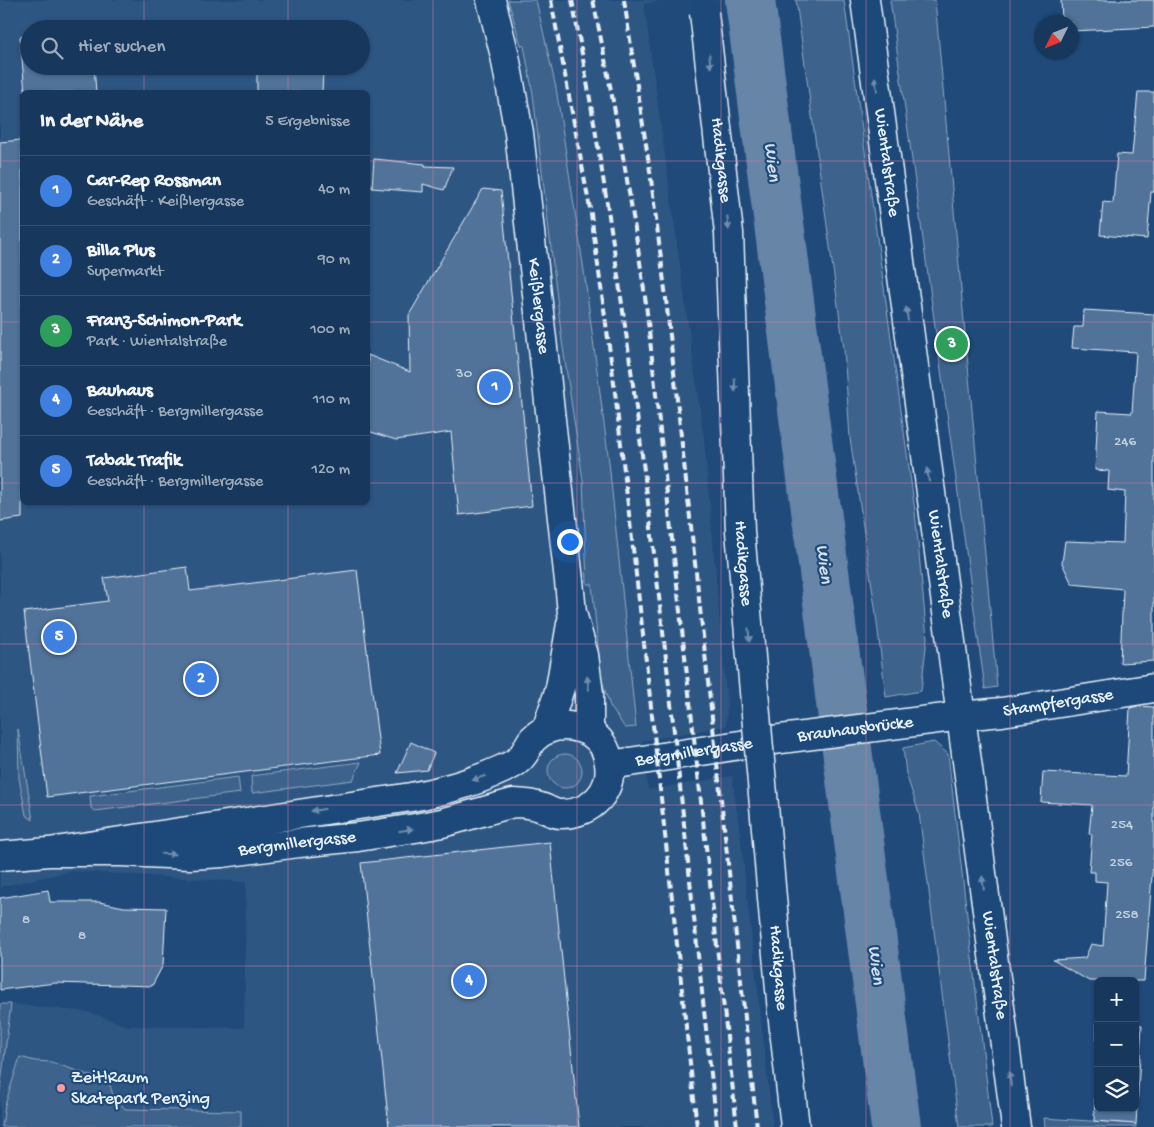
<!DOCTYPE html>
<html lang="de">
<meta charset="utf-8">
<style>
:root{--surface:#17385c;--page:#244365;--text:#f1f3f6;--muted:#9eacbb;--line:#365272;--accent:#ff9aa2}
body{margin:0;font-family:"Gochi Hand",sans-serif;background:var(--page);color:var(--text)}
.controls{position:absolute;right:15px;bottom:15px;display:grid;overflow:hidden;border-radius:8px;box-shadow:0 1px 4px #0004}
.controls button{width:45px;height:45px;display:grid;place-items:center;padding:0;border:0;border-bottom:1px solid var(--line);background:var(--surface);color:var(--text);font:25px sans-serif}
.compass{position:absolute;left:1034px;top:15px;width:45px;height:45px;border-radius:50%;background:var(--surface);box-shadow:0 1px 4px #0004;rotate:227deg}
.you{position:absolute;left:569px;top:541px;width:18px;height:18px;margin:-12px;border:4px solid #fff;border-radius:50%;background:#1a73e8;box-shadow:0 0 0 8px #1a73e833}
.badge{display:grid;place-items:center;width:32px;height:32px;border-radius:50%;background:var(--accent);color:#fff;font-size:16px;font-weight:700}
.pin{position:absolute;translate:-50% -50%;border:2px solid #fff;box-shadow:0 1px 5px #0006}
.list{margin:0;padding:0;list-style:none}
h2{display:flex;justify-content:space-between;align-items:center;height:65px;margin:0;padding:0 20px;font-size:21px}
h2 small{font-size:16px;font-weight:400;color:var(--muted)}
.list li{display:grid;grid-template-columns:32px 1fr auto;gap:15px;align-items:center;box-sizing:border-box;height:70px;padding:0 20px;border-top:1px solid var(--line)}
.list b{display:block;font-size:19px;white-space:nowrap}
.list p{margin:0;font-size:16px;white-space:nowrap;color:var(--muted)}
.list em{font-size:16px;font-style:normal;color:var(--muted)}
.icon{flex:none;width:28px;height:28px;fill:none;stroke:currentColor;stroke-width:2;stroke-linecap:round;stroke-linejoin:round}
.map{position:relative;flex:none;width:1154px;height:1127px;overflow:hidden}
.search{position:absolute;background:var(--surface);box-shadow:0 1px 4px #0004;left:20px;top:20px;width:350px;height:55px;display:flex;align-items:center;gap:12px;box-sizing:border-box;padding:0 18px;border-radius:28px;color:var(--muted);font-size:19px}
.panel{position:absolute;background:var(--surface);box-shadow:0 1px 4px #0004;left:20px;top:90px;width:350px;height:415px;border-radius:8px}
.map>svg:first-child{display:block}
.built{fill:#2e5683;fill-rule:evenodd}
.green{fill:#3c628c;stroke:#92aac2}
.lines{fill:none;stroke-linecap:round;stroke-linejoin:round}
.river{stroke:#6685a7;stroke-width:50}
.building{fill:#517399;stroke:#e8f1f8}
.tertiary-casing{stroke:#e8f1f8;stroke-width:31}
.secondary-casing{stroke:#e8f1f8;stroke-width:31}
.primary-casing{stroke:#e8f1f8;stroke-width:31}
.tertiary{stroke:#1f4a7a;stroke-width:28}
.secondary{stroke:#1f4a7a;stroke-width:28}
.primary{stroke:#1f4a7a;stroke-width:28}
.rail{stroke:#e8f1f8;stroke-width:4;stroke-dasharray:8 4;stroke-linecap:butt}
.primary-bridge-casing{stroke:#e8f1f8;stroke-width:31;stroke-linecap:butt}
.primary-bridge{stroke:#1f4a7a;stroke-width:28}
.oneway{fill:#6f8dac}
.grid{fill:none;stroke:#d37aa2;stroke-width:1;stroke-opacity:0.55}
.poi-dot{fill:#ff9aa2;stroke:#1f4a7a;stroke-width:2}
.labels{text-anchor:middle;dominant-baseline:central;stroke-width:4.5;stroke-linejoin:round;paint-order:stroke}
.number-label{font-size:15px;fill:#c2d2e0}
.street-label{font-size:18px;fill:#e8f1f8;stroke:#1f4a7a}
.poi-label{font-size:18px;fill:#e8f1f8;stroke:#1f4a7a;text-anchor:start}
.water-label{font-size:19px;font-style:italic;fill:#d4e1ec;stroke:#1f4a7a}
</style>
<div class="map">
<svg width="1154" height="1127" viewBox="0 0 1154 1127">
<rect width="100%" height="100%" fill="#1f4a7a"/>
<filter id="ink" filterUnits="userSpaceOnUse"><feTurbulence type="fractalNoise" baseFrequency=".02" numOctaves="2"/><feDisplacementMap in="SourceGraphic" scale="10" xChannelSelector="R" yChannelSelector="G"/><feConvolveMatrix kernelMatrix="1 2 1 2 8 2 1 2 1" color-interpolation-filters="sRGB"/></filter>
<g filter="url(#ink)">
<path class="built" d="M0,0H664L644,4L704,439L727,704L726,726L642,741L648,790L732,776L740,833L773,1127H0V1004H11L88,1012L128,1026L244,1028L246,882L72,871L0,887ZM29,29H361V66H29ZM22,92H368V502H22Z"/>
<g class="green">
<polygon points="508,0 536,0 556,88 584,271 609,462 636,727 625,728 610,706 601,678 592,584 587,584 583,480 562,341 533,94 524,46 521,45"/>
<polygon points="796,0 844,0 915,511 927,638 921,691 886,697 875,607 850,438 844,349"/>
<polygon points="890,0 935,0 997,687 985,689"/>
<polygon points="18,729 33,820 26,815 19,778"/>
<polygon points="934,742 948,754 992,1127 959,1127 919,813 906,774 903,748"/>
<circle cx="565" cy="771" r="17"/>
<polygon points="361,762 353,780 252,793 251,776"/>
<polygon points="238,777 240,793 95,811 91,808 90,796"/>
<polygon points="0,1004 11,1004 0,1091"/>
<polygon points="20,1057 35,1061 51,1062 109,1082 113,1095 110,1099 118,1107 121,1104 125,1109 241,1111 241,1127 2,1127 5,1105"/>
<polygon points="1044,1118 1136,1124 1136,1127 1045,1127"/>
</g>
<g class="lines">
<polyline class="river" points="750,0 896,1127"/>
</g>
<g class="building">
<polygon points="1061,0 1154,0 1154,27 1072,31 1072,22 1062,22"/>
<polygon points="29,36 29,66 94,66 96,92 25,92 20,37"/>
<polygon points="257,66 280,66 280,72 323,73 322,92 257,92"/>
<polygon points="1138,92 1154,92 1154,192 1151,192 1147,239 1100,235 1103,202 1113,203 1117,154 1132,155"/>
<polygon points="22,140 22,518 0,521 0,142"/>
<polygon points="374,159 425,164 425,166 453,167 444,190 423,184 423,192 372,188"/>
<polygon points="483,189 501,191 532,506 459,515 451,432 396,440 368,431 368,355 410,372 409,315"/>
<polygon points="1084,310 1154,314 1154,661 1120,663 1123,589 1072,584 1062,563 1065,541 1123,543 1125,492 1108,490 1109,471 1095,470 1098,411 1132,413 1136,352 1072,348 1074,327 1083,327"/>
<polygon points="187,567 190,591 357,570 380,755 47,797 24,612 108,601 104,578"/>
<polygon points="1138,706 1154,707 1154,849 1144,981 1089,981 1053,960 1085,958 1091,944 1103,946 1107,882 1095,881 1095,872 1089,872 1092,834 1089,834 1092,805 1041,802 1043,772 1126,776 1130,708"/>
<polygon points="411,742 434,753 427,770 397,773"/>
<polygon points="550,842 579,1127 389,1127 361,863"/>
<polygon points="48,890 50,902 99,902 124,907 166,908 163,965 152,986 55,983 0,990 0,898"/>
<polygon points="1097,1023 1098,1108 1135,1108 1135,1025 1142,1025 1136,1124 1094,1121"/>
</g>
<g class="lines">
<defs>
<g id="tertiary">
<path id="s1" d="M491,0L505,56L519,133L569,581L572,613L584,655L589,694V731"/>
<path id="s2" d="M961,716L1002,712L1154,688"/>
<polyline points="547,728 560,688 571,624"/>
</g>
<g id="secondary">
<path id="s3" d="M610,765L773,740L961,716"/>
<path id="s4" d="M0,856L49,852H121L190,855L222,853L299,843L358,837L415,828L442,823L513,803C523,803 533,804 543,808C548,810 554,814 560,814C591,815 616,790 608,758C605,744 595,733 582,729C564,723 547,725 533,739C529,743 527,750 523,755C519,761 512,765 505,768C475,782 443,791 411,797L49,852"/>
</g>
<g id="primary">
<path id="s5" d="M865,0L1016,1127"/>
</g>
</defs>
<use href="#tertiary" class="tertiary-casing"/>
<use href="#secondary" class="secondary-casing"/>
<use href="#primary" class="primary-casing"/>
<use href="#tertiary" class="tertiary"/>
<use href="#secondary" class="secondary"/>
<use href="#primary" class="primary"/>
<g class="rail">
<polyline points="551,0 591,214 613,375 646,661 697,1127"/>
<path d="M572,0C643,372 674,751 717,1127"/>
<path d="M593,0C614,101 632,202 646,304L737,1127"/>
<polyline points="624,0 650,171 665,290 757,1127"/>
</g>
<defs>
<g id="primary-bridge">
<path id="s6" d="M704,13L729,233L740,531L782,1012L795,1127"/>
</g>
</defs>
<use href="#primary-bridge" class="primary-bridge-casing"/>
<use href="#primary-bridge" class="primary-bridge"/>
</g>
<defs><path id="oneway-solid" d="M-6-.8H1V-3.2L6.5 0L1 3.2V.8H-6Z" transform="scale(1.25)"/></defs>
<g class="oneway">
<use href="#oneway-solid" transform="translate(710 61) rotate(84)"/>
<use href="#oneway-solid" transform="translate(876 84) rotate(-98)"/>
<use href="#oneway-solid" transform="translate(728 223) rotate(84)"/>
<use href="#oneway-solid" transform="translate(907 314) rotate(-98)"/>
<use href="#oneway-solid" transform="translate(735 385) rotate(88)"/>
<use href="#oneway-solid" transform="translate(928 475) rotate(-98)"/>
<use href="#oneway-solid" transform="translate(749 635) rotate(85)"/>
<use href="#oneway-solid" transform="translate(588 683) rotate(-98)"/>
<use href="#oneway-solid" transform="translate(479 778) rotate(161)"/>
<use href="#oneway-solid" transform="translate(318 810) rotate(171)"/>
<use href="#oneway-solid" transform="translate(406 830) rotate(-9)"/>
<use href="#oneway-solid" transform="translate(168 854) rotate(2)"/>
<use href="#oneway-solid" transform="translate(983 883) rotate(-97)"/>
<use href="#oneway-solid" transform="translate(1010 1079) rotate(-98)"/>
</g>
</g>
<path class="grid" d="M144,0V29M288,0V29M433,0V1127M577,0V1127M721,0V1127M866,0V1127M1010,0V1127M144,66V92M288,66V92M0,161H22M368,161H1154M0,322H22M368,322H1154M0,483H22M368,483H1154M144,502V1127M288,502V1127M0,644H1154M0,805H1154M0,966H1154"/>
<circle class="poi-dot" cx="61" cy="1088" r="5"/>
<g class="labels">
<g class="number-label">
<text x="464" y="374">30</text>
<text x="1125" y="442">246</text>
<text x="1122" y="825">254</text>
<text x="1121" y="863">256</text>
<text x="1127" y="915">258</text>
<text x="26" y="920">8</text>
<text x="82" y="936">8</text>
</g>
<g class="street-label">
<text stroke="none"><textPath href="#s6" startOffset="148">Hadikgasse</textPath></text>
<text stroke="none"><textPath href="#s5" startOffset="164">Wientalstraße</textPath></text>
<text stroke="none"><textPath href="#s1" startOffset="310">Keißlergasse</textPath></text>
<text stroke="none"><textPath href="#s6" startOffset="552">Hadikgasse</textPath></text>
<text stroke="none"><textPath href="#s5" startOffset="569">Wientalstraße</textPath></text>
<text stroke="none"><textPath href="#s2" startOffset="98">Stampfergasse</textPath></text>
<text stroke="none"><textPath href="#s3" startOffset="248">Brauhausbrücke</textPath></text>
<text stroke="none"><textPath href="#s3" startOffset="85">Bergmillergasse</textPath></text>
<text stroke="none"><textPath href="#s4" startOffset="298">Bergmillergasse</textPath></text>
<text stroke="none"><textPath href="#s5" startOffset="974">Wientalstraße</textPath></text>
<text stroke="none"><textPath href="#s6" startOffset="958">Hadikgasse</textPath></text>
</g>
<g class="poi-label">
<text x="71" y="1078">Zeit!Raum<tspan x="71" dy="21">Skatepark Penzing</tspan></text>
</g>
<g class="water-label">
<text transform="translate(771 162) rotate(83)">Wien</text>
<text transform="translate(823 564) rotate(83)">Wien</text>
<text transform="translate(875 965) rotate(83)">Wien</text>
</g>
</g>
</svg>
<div class="controls">
<button>+</button>
<button>−</button>
<button><svg class="icon" aria-label="layers" viewBox="0 0 24 24"><path d="M12 4l9 5-9 5-9-5zM3 14l9 5 9-5"/></svg></button>
</div>
<svg class="compass" viewBox="-18 -18 36 36"><path d="M0-13l5 13h-10z" fill="#e53935"/><path d="M0 13l5-13h-10z" fill="#9eacbb"/></svg>
<div class="you"></div>
<div class="pin badge" style="left:495px;top:387px;background:#3f7fe0">1</div>
<div class="pin badge" style="left:201px;top:679px;background:#3f7fe0">2</div>
<div class="pin badge" style="left:952px;top:344px;background:#2e9e5b">3</div>
<div class="pin badge" style="left:469px;top:981px;background:#3f7fe0">4</div>
<div class="pin badge" style="left:59px;top:637px;background:#3f7fe0">5</div>
<div class="search"><svg class="icon" aria-label="search" viewBox="0 0 24 24"><circle cx="10" cy="10" r="6"/><path d="M15 15l6 6"/></svg>Hier suchen</div>
<section class="panel">
<h2>In der Nähe<small>5 Ergebnisse</small></h2>
<ul class="list">
<li><span class="badge" style="background:#3f7fe0">1</span><div><b>Car-Rep Rossman</b><p>Geschäft · Keißlergasse</p></div><em>40 m</em></li>
<li><span class="badge" style="background:#3f7fe0">2</span><div><b>Billa Plus</b><p>Supermarkt</p></div><em>90 m</em></li>
<li><span class="badge" style="background:#2e9e5b">3</span><div><b>Franz-Schimon-Park</b><p>Park · Wientalstraße</p></div><em>100 m</em></li>
<li><span class="badge" style="background:#3f7fe0">4</span><div><b>Bauhaus</b><p>Geschäft · Bergmillergasse</p></div><em>110 m</em></li>
<li><span class="badge" style="background:#3f7fe0">5</span><div><b>Tabak Trafik</b><p>Geschäft · Bergmillergasse</p></div><em>120 m</em></li>
</ul>
</section>
</div>
